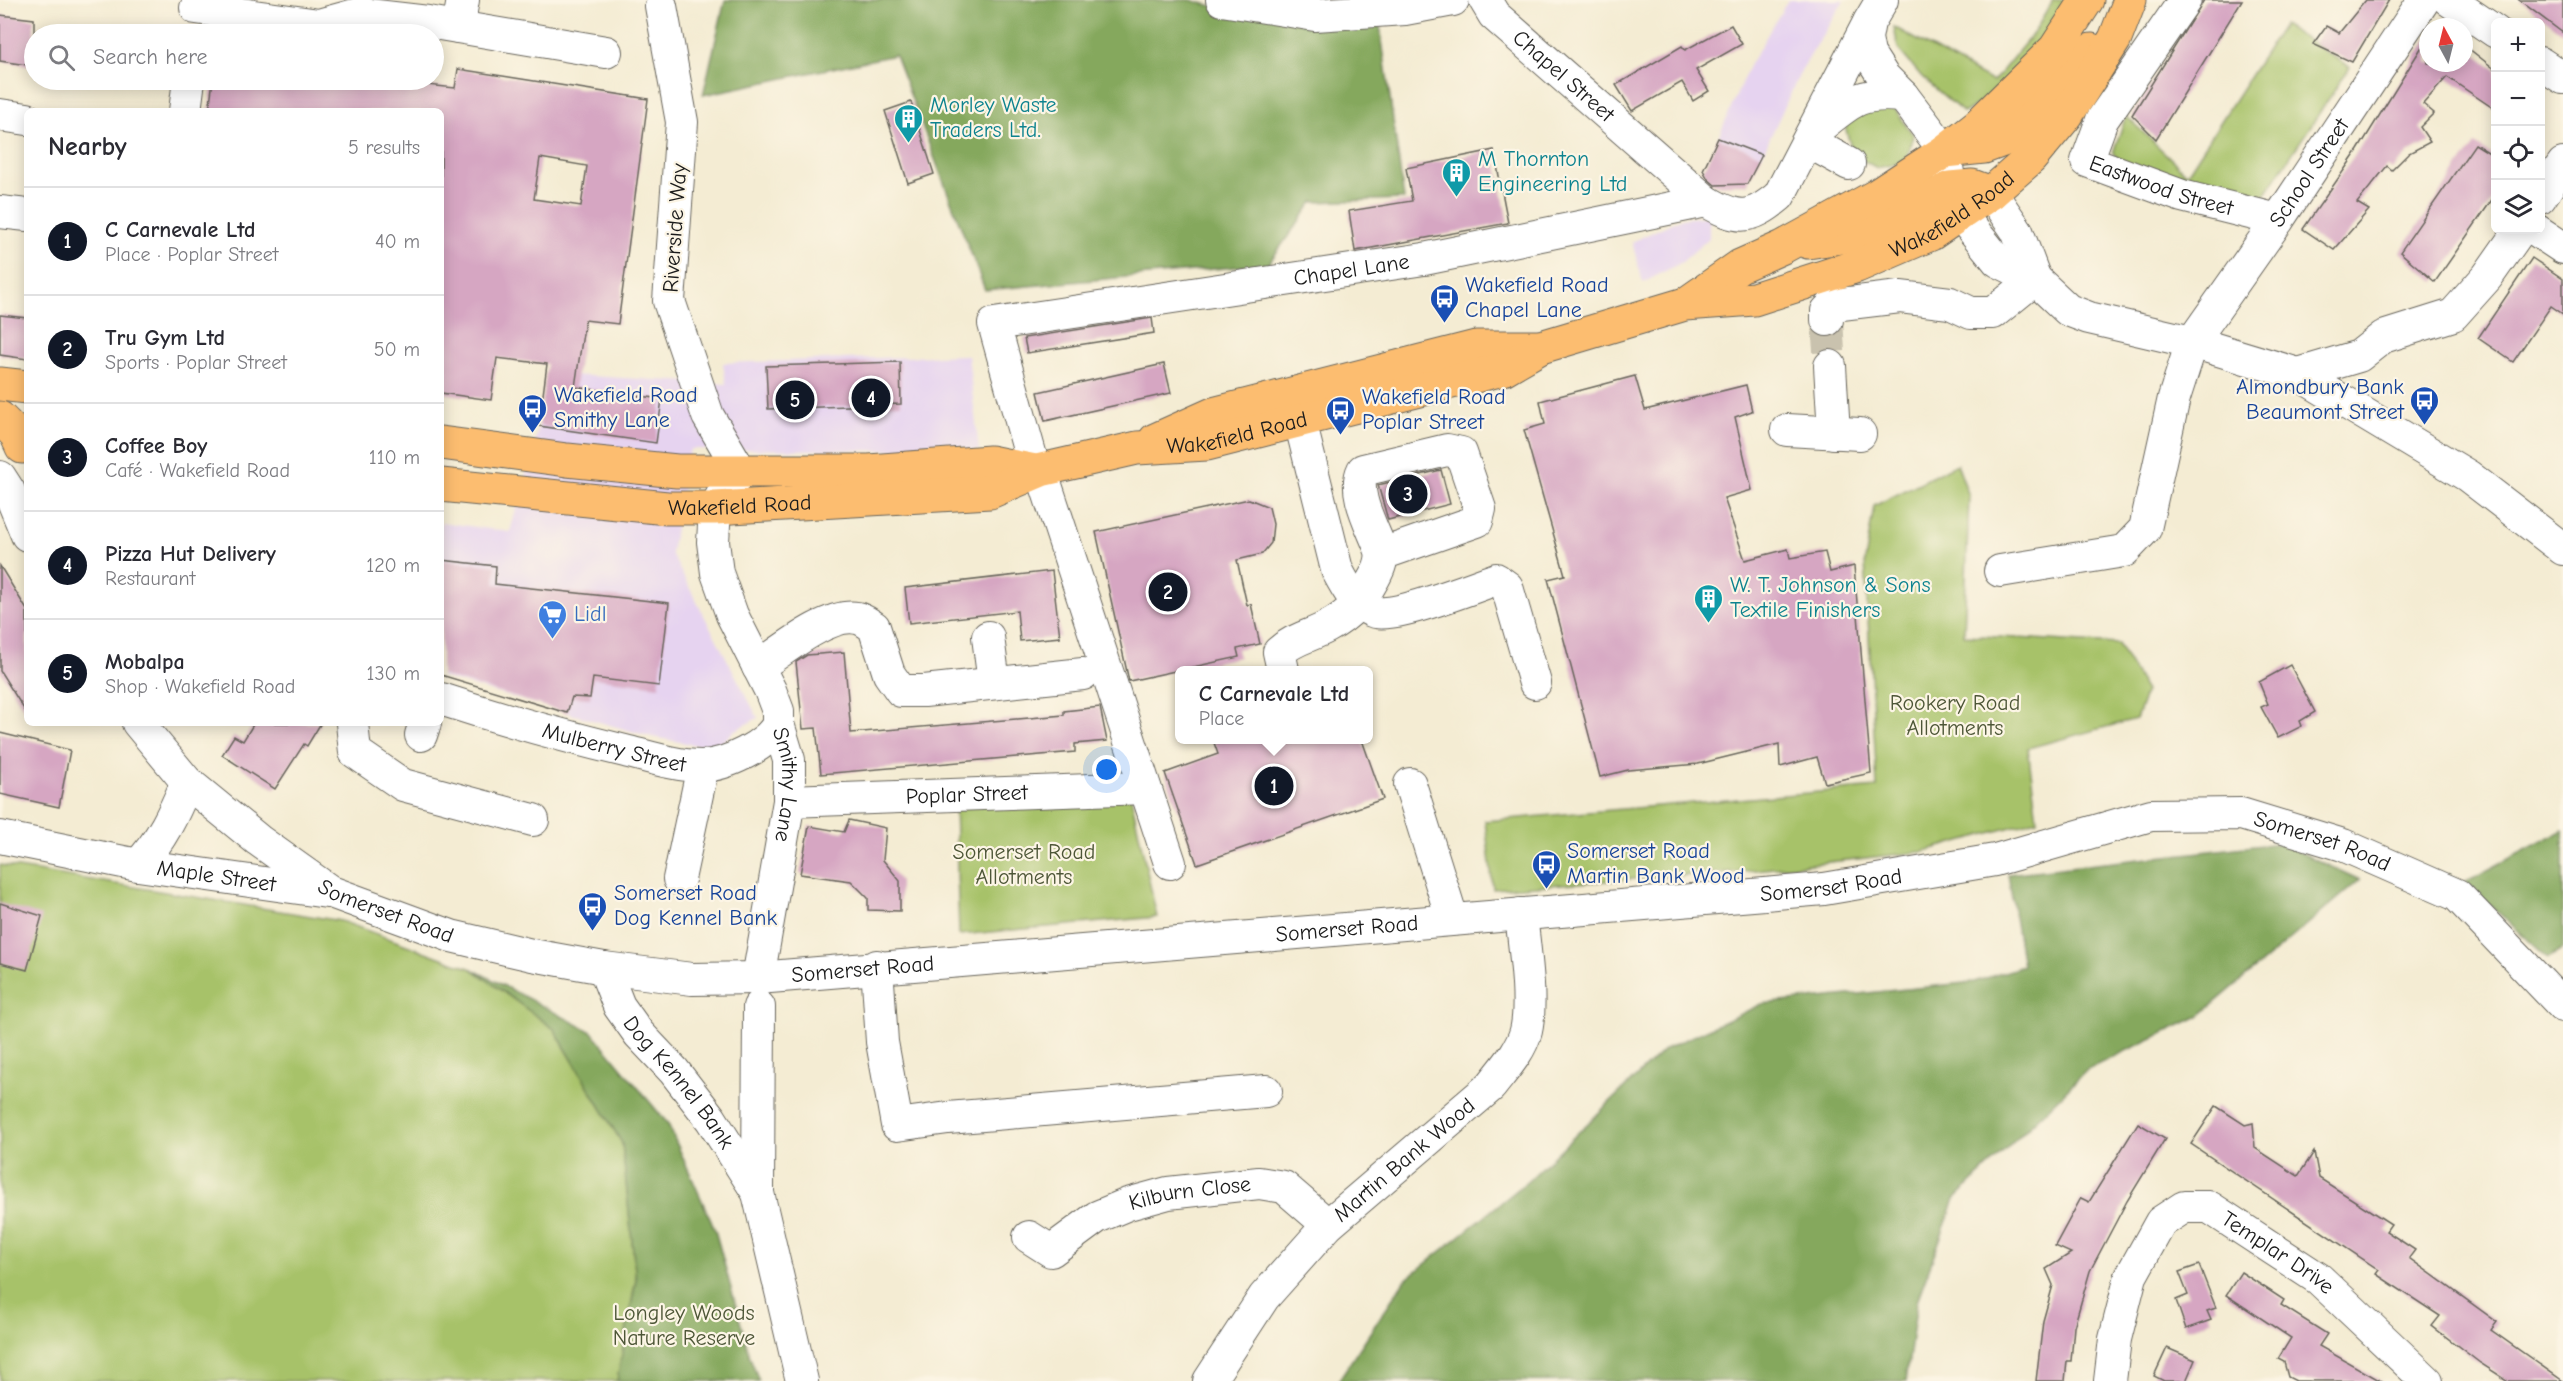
<!DOCTYPE html>
<meta charset="utf-8">
<style>
:root{--surface:#fff;--page:#f2f2f3;--text:#2b2b33;--muted:#7c7c81;--line:#e1e1e2;--accent:#111827}
body{margin:0;font-family:"Comic Neue",sans-serif;background:var(--page);color:var(--text)}
.controls{position:absolute;right:18px;top:18px;display:grid;overflow:hidden;border-radius:9px;box-shadow:0 3px 15px #0003}
.controls button{width:54px;height:54px;display:grid;place-items:center;padding:0;border:0;border-bottom:2px solid var(--line);background:var(--surface);color:var(--text);font:30px sans-serif}
.compass{position:absolute;left:2419px;top:18px;width:54px;height:54px;border-radius:50%;background:var(--surface);box-shadow:0 3px 15px #0003;rotate:353deg}
.you{position:absolute;left:1107px;top:770px;width:21px;height:21px;margin:-15px;border:4px solid #fff;border-radius:50%;background:#1a73e8;box-shadow:0 0 0 9px #1a73e833}
.badge{display:grid;place-items:center;width:39px;height:39px;border-radius:50%;background:var(--accent);color:#fff;font-size:20px;font-weight:700}
.pin{position:absolute;translate:-50% -50%;border:3px solid #fff;box-shadow:0 2px 6px #0006}
.popup{position:absolute;left:1175px;top:666px;width:198px;height:78px;box-sizing:border-box;display:grid;place-content:center;border-radius:9px;background:var(--surface);filter:drop-shadow(0 2px 4px #0005);font-size:20px;white-space:nowrap;color:var(--muted)}
.popup b{font-size:22px;color:var(--text)}
.popup::after{content:'';position:absolute;left:50%;top:100%;margin-left:-12px;border:12px solid transparent;border-top-color:var(--surface)}
.list{margin:0;padding:0;list-style:none}
h2{display:flex;justify-content:space-between;align-items:center;height:78px;margin:0;padding:0 24px;font-size:26px}
h2 small{font-size:20px;font-weight:400;color:var(--muted)}
.list li{display:grid;grid-template-columns:39px 1fr auto;gap:18px;align-items:center;box-sizing:border-box;height:108px;padding:0 24px;border-top:2px solid var(--line)}
.list b{display:block;font-size:22px;white-space:nowrap}
.list p{margin:0;font-size:20px;white-space:nowrap;color:var(--muted)}
.list em{font-size:20px;font-style:normal;color:var(--muted)}
.icon{flex:none;width:33px;height:33px;fill:none;stroke:currentColor;stroke-width:2;stroke-linecap:round;stroke-linejoin:round}
.map{position:relative;flex:none;width:2563px;height:1381px;overflow:hidden}
.search{position:absolute;background:var(--surface);box-shadow:0 3px 15px #0003;left:24px;top:24px;width:420px;height:66px;display:flex;align-items:center;gap:15px;box-sizing:border-box;padding:0 21px;border-radius:33px;color:var(--muted);font-size:22px}
.panel{position:absolute;background:var(--surface);box-shadow:0 3px 15px #0003;left:24px;top:108px;width:420px;height:618px;border-radius:9px}
.map>svg:first-child{display:block}
.built{fill:#e6d3f0}
.green{fill:#a7c269;stroke:#626f42;stroke-width:1.5}
.forest{fill:#85a85d;stroke:#50623c;stroke-width:1.5}
.building{fill:#d6a6c2;fill-rule:evenodd}
.lines{fill:none;stroke-linecap:round;stroke-linejoin:round}
.minor-tunnel{stroke:#c9c2ae;stroke-width:32;stroke-dasharray:32 16;stroke-linecap:butt}
.minor-casing{stroke:#68655c;stroke-width:34}
.highway-casing{stroke:#68655c;stroke-width:35}
.minor{stroke:#fff;stroke-width:32}
.highway{stroke:#fcbd6f;stroke-width:33}
.labels{text-anchor:middle;dominant-baseline:central;stroke-width:4.5;stroke-linejoin:round;paint-order:stroke}
.street-label{font-size:22px;fill:#1c1c1c;stroke:#fcf5e5}
.culture-label{font-size:22px;fill:#0d838f;stroke:#fcf5e5;text-anchor:start}
.transit-label{font-size:22px;fill:#164399;stroke:#fcf5e5;text-anchor:start}
.shop-label{font-size:22px;fill:#366cbe;stroke:#fcf5e5;text-anchor:start}
.park-label{font-size:22px;fill:#4d5637;stroke:#fcf5e5}
</style>
<div class="map">
<svg width="2563" height="1381" viewBox="0 0 2563 1381">
<rect width="100%" height="100%" fill="#fcf5e5"/>
<filter id="ink" filterUnits="userSpaceOnUse"><feTurbulence type="fractalNoise" baseFrequency=".0167" numOctaves="2"/><feDisplacementMap in="SourceGraphic" scale="12" xChannelSelector="R" yChannelSelector="G"/><feConvolveMatrix kernelMatrix="1 2 1 2 8 2 1 2 1" color-interpolation-filters="sRGB"/></filter>
<filter id="wash" filterUnits="userSpaceOnUse"><feTurbulence type="fractalNoise" baseFrequency=".008" numOctaves="4" result="noise"/><feDisplacementMap in="SourceGraphic" scale="24" xChannelSelector="R" yChannelSelector="G"/><feGaussianBlur stdDeviation="1.35" result="paint"/><feColorMatrix in="noise" values="0 0 0 0 0 0 0 0 0 0 0 0 0 0 0 0 0 1.4 0 .05"/><feComposite in="paint" operator="in"/></filter>
<g filter="url(#wash)">
<rect width="100%" height="100%" fill="#f4ecd3"/>
<g class="built">
<polygon points="1788,0 1844,0 1801,71 1762,155 1718,138 1749,66"/>
<polygon points="1709,216 1709,238 1682,262 1643,283 1632,242 1680,219"/>
<polygon points="968,355 979,451 690,449 671,553 758,718 735,730 721,743 702,746 652,737 441,677 441,522 510,532 553,374 726,384 723,363"/>
</g>
<g class="green">
<path d="M2053,0H2067C2041,45 2008,86 1964,113L1922,77L1898,49L1894,27L1993,82L2035,31Z"/>
<polygon points="2283,25 2350,67 2258,205 2120,163 2113,153 2126,116 2187,174"/>
<polygon points="1861,108 1894,108 1914,136 1905,162 1877,168 1853,155 1845,126"/>
<polygon points="1957,464 1969,496 1964,635 2118,644 2146,691 2136,719 2028,748 2037,820 1921,852 1746,871 1493,889 1485,821 1877,787 1865,561 1874,506"/>
<polygon points="1131,797 1157,917 959,935 955,804"/>
<polygon points="0,865 341,921 472,969 554,1029 622,1143 636,1280 617,1381 0,1381"/>
</g>
<g class="forest">
<polygon points="725,0 1190,0 1229,10 1380,26 1404,199 1313,202 1268,264 985,290 895,55 703,95"/>
<polygon points="2563,830 2563,950 2548,958 2465,882"/>
<polygon points="2280,843 2360,880 2199,1016 2088,1069 1955,1199 1917,1301 1906,1381 1338,1381 1404,1281 1528,1181 1665,1049 1762,1004 1974,982 2023,966 2008,874"/>
<polygon points="472,969 592,1032 668,1124 715,1230 750,1357 759,1381 617,1381 636,1280 622,1143 554,1029"/>
</g>
<g id="blocks">
<g class="building">
<polygon points="2204,0 2242,0 2156,139 2132,115"/>
<polygon points="2366,0 2389,0 2352,62 2313,44 2326,26 2339,33"/>
<polygon points="2519,0 2563,0 2563,33"/>
<polygon points="0,15 34,19 34,66 0,61"/>
<polygon points="1731,25 1742,44 1696,70 1709,91 1693,101 1682,82 1632,111 1616,85 1682,46 1685,50"/>
<polygon points="2428,37 2428,63 2464,63 2464,45 2496,70 2496,110 2447,77 2423,104 2434,113 2420,127 2430,142 2409,153 2392,170 2387,166 2357,203 2369,210 2334,250 2303,229 2358,150"/>
<path d="M458,69L648,99L618,324L585,320L575,387L662,399L656,443L539,426L547,364L497,358L491,400L441,393V111H209L213,80H380L455,88ZM540,158L587,166L581,206L534,199Z"/>
<polygon points="911,102 934,174 908,183 885,111"/>
<polygon points="1718,138 1762,155 1747,184 1715,185 1708,179 1703,170"/>
<polygon points="2475,144 2496,157 2496,194 2435,282 2400,252"/>
<polygon points="1494,150 1508,223 1355,251 1349,211 1412,201 1406,168"/>
<polygon points="2532,258 2563,279 2563,314 2551,306 2513,362 2478,338"/>
<polygon points="0,315 27,318 27,359 0,355"/>
<polygon points="1152,318 1154,333 1027,353 1024,338"/>
<polygon points="900,362 901,404 768,409 766,366"/>
<polygon points="1164,364 1171,393 1045,421 1038,392"/>
<polygon points="1635,376 1645,410 1746,385 1752,411 1735,417 1752,490 1724,498 1745,560 1788,549 1790,558 1825,552 1830,572 1854,566 1871,773 1825,783 1817,757 1780,767 1779,744 1698,764 1628,770 1600,777 1548,579 1565,575 1524,430 1545,424 1540,401"/>
<polygon points="1441,470 1450,504 1388,520 1378,485"/>
<polygon points="1249,499 1269,507 1273,524 1271,543 1262,554 1237,560 1247,605 1251,604 1260,644 1237,649 1239,657 1129,681 1096,532"/>
<polygon points="441,560 496,566 495,584 669,603 659,686 593,678 590,698 572,697 567,713 441,675"/>
<polygon points="0,566 27,610 27,714 0,671"/>
<polygon points="1052,571 1060,637 1020,641 1017,611 909,623 905,588"/>
<polygon points="844,652 851,733 1064,715 1064,711 1100,707 1107,741 1075,744 1075,752 821,774 816,728 803,729 796,662 807,655"/>
<polygon points="2290,665 2315,712 2300,721 2302,726 2278,738 2261,707 2268,704 2259,682"/>
<polygon points="254,723 321,723 307,746 304,744 275,789 222,755 234,736 243,741"/>
<polygon points="0,733 70,750 59,807 0,794"/>
<polygon points="1213,740 1362,740 1383,799 1197,864 1165,773 1218,754"/>
<polygon points="849,820 886,828 883,860 900,881 900,911 868,910 868,898 851,881 800,874 809,826 844,832"/>
<polygon points="0,903 42,916 27,970 0,963"/>
<polygon points="2216,1106 2245,1125 2253,1123 2255,1148 2298,1176 2314,1152 2319,1178 2391,1224 2386,1231 2415,1250 2409,1258 2497,1322 2491,1330 2563,1381 2508,1381 2480,1363 2432,1326 2440,1316 2376,1274 2379,1270 2191,1144"/>
<polygon points="2138,1123 2165,1139 2127,1201 2090,1271 2074,1327 2071,1361 2067,1361 2065,1381 2036,1381 2043,1321 2053,1285 2046,1269 2071,1253 2055,1246 2081,1198 2089,1202"/>
<polygon points="2199,1265 2216,1308 2207,1311 2211,1320 2186,1329 2176,1300 2188,1295 2179,1272"/>
<polygon points="2241,1272 2284,1300 2281,1305 2327,1334 2319,1346 2381,1381 2296,1381 2288,1377 2284,1362 2278,1359 2291,1338 2226,1295"/>
<polygon points="2167,1348 2195,1360 2186,1381 2164,1381 2154,1376"/>
</g>
</g>
</g>
<g filter="url(#ink)">
<use href="#blocks" fill-opacity="0" stroke="#68655c" stroke-width="1.5"/>
<g class="lines">
<polyline class="minor-tunnel" points="1827,320 1830,366"/>
<defs>
<g id="minor">
<polyline points="1222,0 1315,15 1405,9 1453,0"/>
<path id="s1" d="M1485,0L1494,15L1706,201C1738,220 1750,220 1779,196L1867,26"/>
<polyline points="1882,0 1869,22 1866,38 1869,54 1883,76 1903,96 1945,151 1950,188 1960,214 1998,261 2035,279 2068,310 2089,318 2192,342 2298,374 2468,476 2563,549"/>
<path id="s2" d="M2185,0L2102,120L2087,161L2182,196L2278,220"/>
<polyline points="2449,0 2496,32"/>
<path id="s3" d="M661,6L682,122L669,301L708,416L741,472L725,490L715,508L713,542L717,573L732,615L770,690L778,711V724L789,760V801L758,978"/>
<polyline points="196,8 319,25 359,14 428,22 606,52"/>
<polyline points="458,27 463,0"/>
<polyline points="2540,63 2563,78"/>
<polyline points="185,111 189,80"/>
<polyline points="0,115 27,119"/>
<path d="M1821,126C1853,100 1860,92 1903,96"/>
<polyline points="1809,142 1849,164"/>
<polyline points="1991,193 2017,231 2035,279"/>
<polyline points="2540,198 2563,164"/>
<polyline points="0,212 27,215"/>
<polyline points="2536,230 2563,248"/>
<polyline points="1827,320 1827,311 1833,305 1900,297 1950,303 1971,313 1993,313 2035,279"/>
<polyline points="1830,366 1834,433"/>
<polyline points="2298,374 2359,356 2383,337 2453,315 2487,277 2520,230"/>
<path d="M1300,421L1337,570C1346,587 1354,603 1372,611C1391,620 1473,587 1496,579L1507,587L1535,683"/>
<polyline points="1787,430 1860,434"/>
<polyline points="1041,470 1170,863"/>
<path id="s4" d="M1035,471L994,324L1424,259L1706,201"/>
<polyline points="0,477 9,491 27,535"/>
<path id="s5" d="M2000,571L2124,551L2145,529L2174,398L2192,342L2278,220L2424,0"/>
<polyline points="988,637 994,683"/>
<path d="M758,667C782,651 829,612 857,618C863,619 869,624 874,627L889,674L901,691H924L1083,674"/>
<path d="M1283,670L1279,652C1293,639 1311,636 1327,627C1350,615 1362,600 1374,578C1379,569 1384,558 1380,548C1372,526 1352,492 1363,470L1447,450L1461,453L1480,509L1477,521L1382,554"/>
<path id="s6" d="M441,699C502,719 563,736 625,751C649,757 677,766 701,766C725,766 769,745 778,724"/>
<path id="s7" d="M138,723L187,782L258,840L331,892L451,936L532,955L604,968L692,979L758,978L1824,889L1995,860L2151,815L2241,814L2343,845L2457,895L2563,1006"/>
<polyline points="352,723 355,752 403,785 533,820"/>
<polyline points="421,735 425,723"/>
<polyline points="1410,784 1452,918"/>
<path id="s8" d="M789,801L1145,788"/>
<path id="s9" d="M0,837L138,865L327,892"/>
<path d="M138,865C162,840 174,813 187,782"/>
<polyline points="679,879 703,766"/>
<polyline points="877,966 882,1042 897,1125 948,1118 1266,1091"/>
<path id="s10" d="M604,968L619,1006L639,1034L674,1071L711,1119L758,1193L802,1381"/>
<polyline points="758,1193 759,1007"/>
<path id="s11" d="M1029,1237L1051,1251L1097,1217L1128,1204L1168,1193L1259,1183L1284,1187L1328,1225"/>
<path id="s12" d="M1209,1381L1264,1297L1328,1225L1491,1086C1504,1069 1521,1051 1526,1031C1533,1001 1524,946 1521,914"/>
<path id="s13" d="M2110,1381L2115,1339L2131,1276L2161,1222L2184,1207H2209L2319,1279L2427,1381"/>
</g>
<g id="highway">
<polyline points="1945,151 1984,147 2011,137 2081,58 2091,50"/>
<polyline points="1808,242 1861,234 1950,188 1972,186 1991,193"/>
<polyline points="1687,303 1740,266 1783,247 1876,196 1945,151 1978,125 2055,49 2087,0"/>
<polyline points="0,384 27,387"/>
<polyline points="0,418 16,434 22,447"/>
<polyline points="1155,440 1213,414 1476,347 1539,347"/>
<polyline points="441,443 567,460 677,471 869,471 990,462 1035,471"/>
<path id="s14" d="M441,485L667,508H715L990,492L1041,470L1137,448L1207,444L1503,369L1541,347L1685,304L1754,299L1857,266L1931,234L1991,193L2031,158L2066,116L2115,39L2130,0"/>
</g>
</defs>
<use href="#minor" class="minor-casing"/>
<use href="#highway" class="highway-casing"/>
<use href="#minor" class="minor"/>
<use href="#highway" class="highway"/>
</g>
</g>
<defs>
<symbol id="building-pin" viewBox="-11 -11 22 30"><path d="M0 17L-7.5 6A9.5 9.5 0 1 1 7.5 6Z" fill="#0f9aa8" stroke="#fcf5e5"/><path d="M-4-6H4V6H1V3H-1V6H-4ZM-2.5-4.3h1.7v1.8h-1.7ZM.8-4.3h1.7v1.8H.8ZM-2.5-1h1.7V.8h-1.7ZM.8-1h1.7V.8H.8Z" fill="#fff"/></symbol>
<symbol id="bus-pin" viewBox="-11 -11 22 30"><path d="M0 17L-7.5 6A9.5 9.5 0 1 1 7.5 6Z" fill="#1a4fb4" stroke="#fcf5e5"/><path d="M-5-6H5V4H4V6H2V4H-2V6H-4V4H-5ZM-3.5-4V0h7V-4ZM-3.5 1.2v1.5H-2V1.2ZM2 1.2v1.5H3.5V1.2Z" fill="#fff"/></symbol>
<symbol id="supermarket-pin" viewBox="-11 -11 22 30"><path d="M0 17L-7.5 6A9.5 9.5 0 1 1 7.5 6Z" fill="#3f7fe0" stroke="#fcf5e5"/><path d="M-6-5.5h2.5l.6 2H6L4.5 2H-2.5L-4.4-4H-6ZM-1.5 3.2a1.3 1.3 0 1 0 .1 0ZM3 3.2a1.3 1.3 0 1 0 .1 0Z" fill="#fff"/></symbol>
</defs>
<g fill-rule="evenodd">
<use href="#building-pin" x="892" y="102" width="33" height="45"/>
<use href="#building-pin" x="1440" y="156" width="33" height="45"/>
<use href="#bus-pin" x="1428" y="282" width="33" height="45"/>
<use href="#bus-pin" x="2408" y="384" width="33" height="45"/>
<use href="#bus-pin" x="516" y="392" width="33" height="45"/>
<use href="#bus-pin" x="1324" y="394" width="33" height="45"/>
<use href="#building-pin" x="1692" y="582" width="33" height="45"/>
<use href="#supermarket-pin" x="536" y="598" width="33" height="45"/>
<use href="#bus-pin" x="1530" y="848" width="33" height="45"/>
<use href="#bus-pin" x="576" y="890" width="33" height="45"/>
</g>
<g class="labels">
<g class="street-label">
<text stroke="none"><textPath href="#s1" startOffset="110">Chapel Street</textPath></text>
<text stroke="none"><textPath href="#s5" startOffset="555">School Street</textPath></text>
<text stroke="none"><textPath href="#s2" startOffset="268">Eastwood Street</textPath></text>
<text stroke="none"><textPath href="#s14" startOffset="1560">Wakefield Road</textPath></text>
<text transform="translate(675 228) rotate(-86)">Riverside Way</text>
<text stroke="none"><textPath href="#s4" startOffset="514">Chapel Lane</textPath></text>
<text stroke="none"><textPath href="#s14" startOffset="806">Wakefield Road</textPath></text>
<text stroke="none"><textPath href="#s14" startOffset="300">Wakefield Road</textPath></text>
<text stroke="none"><textPath href="#s6" startOffset="180">Mulberry Street</textPath></text>
<text stroke="none"><textPath href="#s3" startOffset="820">Smithy Lane</textPath></text>
<text stroke="none"><textPath href="#s8" startOffset="178">Poplar Street</textPath></text>
<text stroke="none"><textPath href="#s7" startOffset="2278">Somerset Road</textPath></text>
<text stroke="none"><textPath href="#s9" startOffset="220">Maple Street</textPath></text>
<text stroke="none"><textPath href="#s7" startOffset="1774">Somerset Road</textPath></text>
<text stroke="none"><textPath href="#s7" startOffset="316">Somerset Road</textPath></text>
<text stroke="none"><textPath href="#s7" startOffset="1288">Somerset Road</textPath></text>
<text stroke="none"><textPath href="#s7" startOffset="802">Somerset Road</textPath></text>
<text stroke="none"><textPath href="#s10" startOffset="138">Dog Kennel Bank</textPath></text>
<text stroke="none"><textPath href="#s12" startOffset="297">Martin Bank Wood</textPath></text>
<text stroke="none"><textPath href="#s11" startOffset="180">Kilburn Close</textPath></text>
<text stroke="none"><textPath href="#s13" startOffset="304">Templar Drive</textPath></text>
</g>
<g class="culture-label">
<text x="930" y="105">Morley Waste<tspan x="930" dy="25">Traders Ltd.</tspan></text>
<text x="1478" y="159">M Thornton<tspan x="1478" dy="25">Engineering Ltd</tspan></text>
<text x="1730" y="585">W. T. Johnson &amp; Sons<tspan x="1730" dy="25">Textile Finishers</tspan></text>
</g>
<g class="transit-label">
<text x="1465" y="285">Wakefield Road<tspan x="1465" dy="25">Chapel Lane</tspan></text>
<text x="2404" y="387" text-anchor="end">Almondbury Bank<tspan x="2404" dy="25">Beaumont Street</tspan></text>
<text x="554" y="395">Wakefield Road<tspan x="554" dy="25">Smithy Lane</tspan></text>
<text x="1362" y="397">Wakefield Road<tspan x="1362" dy="25">Poplar Street</tspan></text>
<text x="1567" y="851">Somerset Road<tspan x="1567" dy="25">Martin Bank Wood</tspan></text>
<text x="614" y="893">Somerset Road<tspan x="614" dy="25">Dog Kennel Bank</tspan></text>
</g>
<g class="shop-label">
<text x="574" y="614">Lidl</text>
</g>
<g class="park-label">
<text x="1955" y="703">Rookery Road<tspan x="1955" dy="25">Allotments</tspan></text>
<text x="1024" y="852">Somerset Road<tspan x="1024" dy="25">Allotments</tspan></text>
<text x="684" y="1313">Longley Woods<tspan x="684" dy="25">Nature Reserve</tspan></text>
</g>
</g>
</svg>
<div class="controls">
<button>+</button>
<button>−</button>
<button><svg class="icon" aria-label="locate" viewBox="0 0 24 24"><circle cx="12" cy="12" r="6"/><path d="M12 2v4M12 18v4M2 12h4M18 12h4"/></svg></button>
<button><svg class="icon" aria-label="layers" viewBox="0 0 24 24"><path d="M12 4l9 5-9 5-9-5zM3 14l9 5 9-5"/></svg></button>
</div>
<svg class="compass" viewBox="-18 -18 36 36"><path d="M0-13l5 13h-10z" fill="#e53935"/><path d="M0 13l5-13h-10z" fill="#7c7c81"/></svg>
<div class="you"></div>
<div class="pin badge" style="left:1274px;top:786px">1</div>
<div class="popup"><b>C Carnevale Ltd</b>Place</div>
<div class="pin badge" style="left:1168px;top:592px">2</div>
<div class="pin badge" style="left:1408px;top:494px">3</div>
<div class="pin badge" style="left:871px;top:398px">4</div>
<div class="pin badge" style="left:795px;top:400px">5</div>
<div class="search"><svg class="icon" aria-label="search" viewBox="0 0 24 24"><circle cx="10" cy="10" r="6"/><path d="M15 15l6 6"/></svg>Search here</div>
<section class="panel">
<h2>Nearby<small>5 results</small></h2>
<ul class="list">
<li><span class="badge">1</span><div><b>C Carnevale Ltd</b><p>Place · Poplar Street</p></div><em>40 m</em></li>
<li><span class="badge">2</span><div><b>Tru Gym Ltd</b><p>Sports · Poplar Street</p></div><em>50 m</em></li>
<li><span class="badge">3</span><div><b>Coffee Boy</b><p>Café · Wakefield Road</p></div><em>110 m</em></li>
<li><span class="badge">4</span><div><b>Pizza Hut Delivery</b><p>Restaurant</p></div><em>120 m</em></li>
<li><span class="badge">5</span><div><b>Mobalpa</b><p>Shop · Wakefield Road</p></div><em>130 m</em></li>
</ul>
</section>
</div>
